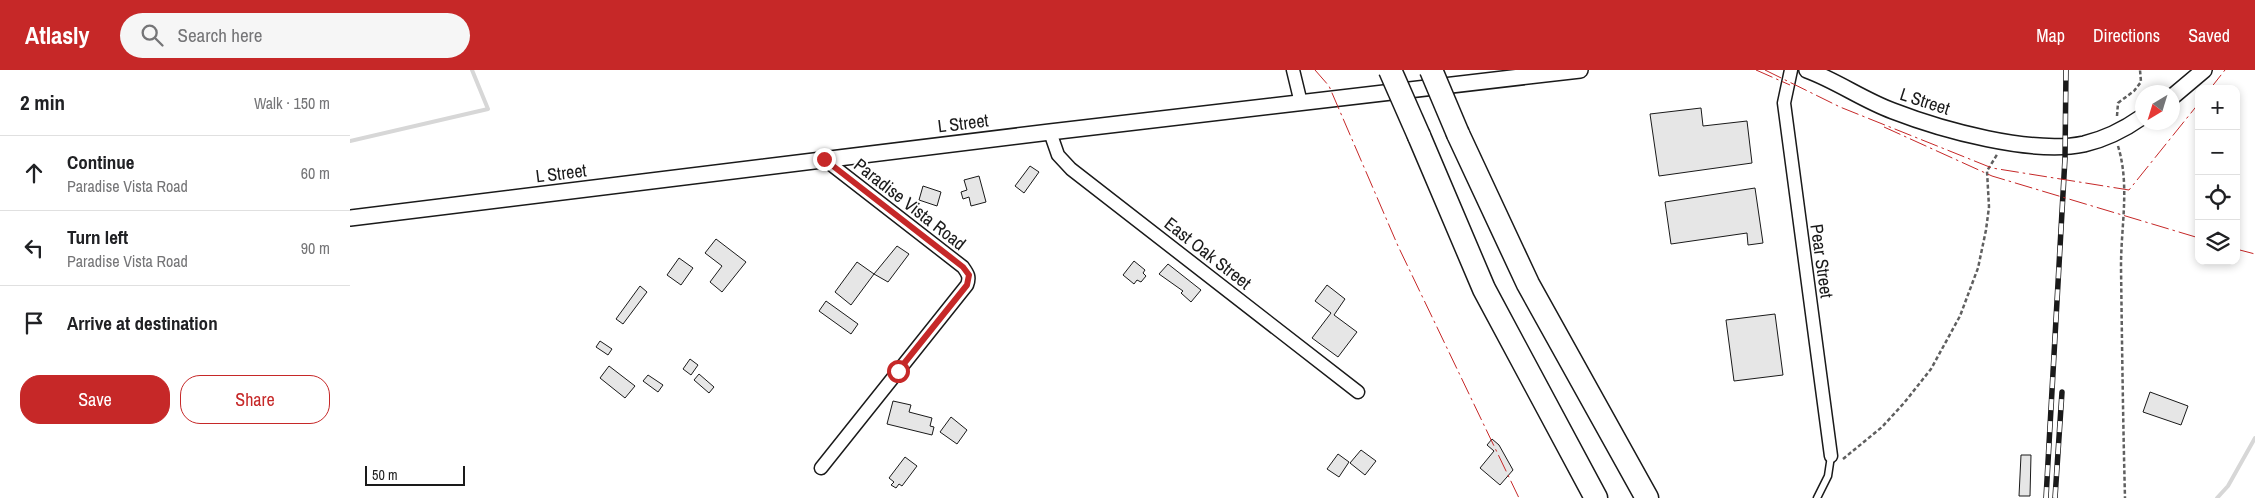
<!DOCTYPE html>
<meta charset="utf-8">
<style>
:root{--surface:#fff;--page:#f6f6f6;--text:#202124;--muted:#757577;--line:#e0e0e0;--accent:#c62828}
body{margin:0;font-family:"Archivo Narrow",sans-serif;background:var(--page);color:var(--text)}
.controls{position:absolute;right:15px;top:15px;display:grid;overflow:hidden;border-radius:10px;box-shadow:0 2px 8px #0003}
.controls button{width:45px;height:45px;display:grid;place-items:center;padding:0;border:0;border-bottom:1px solid var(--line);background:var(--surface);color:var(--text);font:25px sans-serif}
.compass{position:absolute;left:1785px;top:15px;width:45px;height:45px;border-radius:50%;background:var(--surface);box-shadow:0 2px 8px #0003;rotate:218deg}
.scale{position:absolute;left:15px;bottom:12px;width:100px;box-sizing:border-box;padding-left:5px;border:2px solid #1a1a1a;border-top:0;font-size:14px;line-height:18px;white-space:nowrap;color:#1a1a1a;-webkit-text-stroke:4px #fff;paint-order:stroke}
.stop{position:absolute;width:15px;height:15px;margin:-11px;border:4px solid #c62828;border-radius:50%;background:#fff}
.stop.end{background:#c62828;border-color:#fff;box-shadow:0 1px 5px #0008}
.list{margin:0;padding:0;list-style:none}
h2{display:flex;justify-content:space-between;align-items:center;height:65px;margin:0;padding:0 20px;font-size:21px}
h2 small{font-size:16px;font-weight:400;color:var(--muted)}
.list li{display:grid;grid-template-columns:32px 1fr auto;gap:15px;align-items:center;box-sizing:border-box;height:75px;padding:0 20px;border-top:1px solid var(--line)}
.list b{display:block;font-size:19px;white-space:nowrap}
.list p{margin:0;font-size:16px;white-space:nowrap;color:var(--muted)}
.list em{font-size:16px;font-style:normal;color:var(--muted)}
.actions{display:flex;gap:10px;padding:15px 20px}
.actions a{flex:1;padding:11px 0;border:1px solid var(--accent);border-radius:20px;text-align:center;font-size:18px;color:var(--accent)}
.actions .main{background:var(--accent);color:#fff}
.icon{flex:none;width:28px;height:28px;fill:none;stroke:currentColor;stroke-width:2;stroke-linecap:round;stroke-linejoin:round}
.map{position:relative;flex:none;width:1905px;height:428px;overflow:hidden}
header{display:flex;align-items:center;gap:30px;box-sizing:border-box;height:70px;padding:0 25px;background:var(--accent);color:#fff}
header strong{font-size:24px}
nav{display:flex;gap:28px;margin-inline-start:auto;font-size:18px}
.search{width:350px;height:45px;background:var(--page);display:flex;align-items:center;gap:12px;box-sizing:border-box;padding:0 18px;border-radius:28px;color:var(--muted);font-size:19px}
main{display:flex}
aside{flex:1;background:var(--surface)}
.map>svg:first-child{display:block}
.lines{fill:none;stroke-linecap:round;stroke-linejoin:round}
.stream{stroke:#d7d7d7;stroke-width:4}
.building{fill:#e6e6e6;stroke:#1a1a1a}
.service-casing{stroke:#1a1a1a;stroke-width:9}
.minor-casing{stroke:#1a1a1a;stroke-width:15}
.tertiary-casing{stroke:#1a1a1a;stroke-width:18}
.motorway-casing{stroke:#1a1a1a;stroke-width:25}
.path{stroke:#5f5f5f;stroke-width:2.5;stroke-dasharray:4 2.5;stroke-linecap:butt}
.service{stroke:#fff;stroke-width:6}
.minor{stroke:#fff;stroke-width:12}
.tertiary{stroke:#fff;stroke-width:15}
.motorway{stroke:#fff;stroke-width:22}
.rail-casing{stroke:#1a1a1a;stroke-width:5.5}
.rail{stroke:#fff;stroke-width:4;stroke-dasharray:11;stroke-linecap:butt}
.motorway-bridge-casing{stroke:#1a1a1a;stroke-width:25;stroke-linecap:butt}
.motorway-bridge{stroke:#fff;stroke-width:22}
.power{stroke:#c62828;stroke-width:1;stroke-dasharray:18 4 2.5 4;stroke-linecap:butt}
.route{stroke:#c62828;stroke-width:6}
.labels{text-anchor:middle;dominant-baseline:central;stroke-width:4;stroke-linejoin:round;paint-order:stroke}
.street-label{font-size:18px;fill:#1a1a1a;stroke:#fff}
</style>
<header>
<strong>Atlasly</strong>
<div class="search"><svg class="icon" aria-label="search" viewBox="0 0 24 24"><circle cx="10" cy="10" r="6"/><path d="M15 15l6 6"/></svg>Search here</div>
<nav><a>Map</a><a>Directions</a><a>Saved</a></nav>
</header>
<main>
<aside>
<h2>2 min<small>Walk · 150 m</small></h2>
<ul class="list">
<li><svg class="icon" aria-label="ahead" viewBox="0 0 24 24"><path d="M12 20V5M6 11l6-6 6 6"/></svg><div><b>Continue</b><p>Paradise Vista Road</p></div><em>60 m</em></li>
<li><svg class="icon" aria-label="left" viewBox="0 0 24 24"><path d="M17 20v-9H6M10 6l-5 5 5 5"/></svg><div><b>Turn left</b><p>Paradise Vista Road</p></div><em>90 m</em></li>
<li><svg class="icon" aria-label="arrive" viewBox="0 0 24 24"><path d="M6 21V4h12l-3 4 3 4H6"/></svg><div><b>Arrive at destination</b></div></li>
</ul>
<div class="actions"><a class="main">Save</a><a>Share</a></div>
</aside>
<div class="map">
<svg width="1905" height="428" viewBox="0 0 1905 428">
<rect width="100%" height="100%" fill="#fff"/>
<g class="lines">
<g class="stream">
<polyline points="0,71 138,39 122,0"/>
<polyline points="1867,428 1878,416 1905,368"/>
</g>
</g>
<g class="building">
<polygon points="1351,38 1353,56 1397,51 1402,93 1309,106 1300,44"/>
<polygon points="680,96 689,102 674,123 665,116"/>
<polygon points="629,106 636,132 621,136 619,127 613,129 611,122 617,120 614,110"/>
<polygon points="573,116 591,122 587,136 569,130"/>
<polygon points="1405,118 1413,173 1398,175 1397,163 1321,174 1315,132"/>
<polygon points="366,169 396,192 372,222 360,212 372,196 355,183"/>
<polygon points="547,176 559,184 538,212 524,204"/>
<polygon points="329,188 343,198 331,215 317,205"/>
<polygon points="784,191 795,200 793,203 796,206 791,212 787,210 784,214 773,205"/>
<polygon points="507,192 524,204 501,235 485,222"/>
<polygon points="818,194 851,220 841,232 831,223 833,221 809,204"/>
<polygon points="977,215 995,229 984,245 1007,262 988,287 962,268 981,243 965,231"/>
<polygon points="290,216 297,222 273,254 266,249"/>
<polygon points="476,231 508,254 501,264 469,241"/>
<polygon points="1425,244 1433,305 1384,311 1376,250"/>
<polygon points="250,271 262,279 258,285 246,277"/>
<polygon points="340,289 348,295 341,305 333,299"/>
<polygon points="259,296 285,316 275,328 250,308"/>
<polygon points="349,304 364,317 359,323 344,310"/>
<polygon points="298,305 313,315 308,322 293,311"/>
<polygon points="1800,322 1838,336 1831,355 1793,342"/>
<polygon points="543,331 561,335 559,342 582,348 580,356 584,357 582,365 537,354"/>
<polygon points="601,347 617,360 607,374 590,362"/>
<polygon points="1142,369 1149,375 1163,400 1150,415 1130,398 1144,381 1137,375"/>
<polygon points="1011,380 1026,391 1015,405 1000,393"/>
<polygon points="988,384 999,392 989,407 977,399"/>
<polygon points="1671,385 1681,385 1680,426 1669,426"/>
<polygon points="555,387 567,396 552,416 549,414 546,418 541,415 544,412 539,408"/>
</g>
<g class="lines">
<defs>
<polyline id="service" points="1467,428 1478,406 1481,386"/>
<g id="minor">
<polyline points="943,0 951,33"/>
<polyline points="1441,0 1434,33 1481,386"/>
<polyline points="700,62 708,85 721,99 1008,322"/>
<path d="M471,398L617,215C620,207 618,204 613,197L474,89"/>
</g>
<g id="tertiary">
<path d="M1457,0C1487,11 1513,30 1543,41C1592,60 1682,85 1734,74C1755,69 1775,59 1792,47"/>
<polyline points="1822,27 1854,0"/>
<polyline points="0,148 700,62 1230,0"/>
</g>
<g id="motorway">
<polyline points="1108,64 1178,214 1297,428"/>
<polyline points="1069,66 1134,219 1246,428"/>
</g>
</defs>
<use href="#service" class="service-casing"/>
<use href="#minor" class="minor-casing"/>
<use href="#tertiary" class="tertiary-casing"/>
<use href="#motorway" class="motorway-casing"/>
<g class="path">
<polyline points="1767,46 1768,33 1784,21 1791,12 1790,0"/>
<path d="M1768,76C1780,115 1771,156 1771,196C1772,274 1773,351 1775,428"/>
<polyline points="1493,389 1532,357 1554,333 1581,299 1610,246 1628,198 1636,160 1639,137 1637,101 1648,83"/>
</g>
<use href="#service" class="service"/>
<use href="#minor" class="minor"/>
<use href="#tertiary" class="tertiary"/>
<use href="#motorway" class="motorway"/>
<defs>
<g id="rail">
<polyline points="1696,428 1715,88 1716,0"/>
<polyline points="1705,428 1712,322"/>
</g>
</defs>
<use href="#rail" class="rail-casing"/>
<use href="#rail" class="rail"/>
<defs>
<g id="motorway-bridge">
<polyline points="1040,0 1069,66"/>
<polyline points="1081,0 1108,64"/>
</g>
</defs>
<use href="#motorway-bridge" class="motorway-bridge-casing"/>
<use href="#motorway-bridge" class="motorway-bridge"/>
<g class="power">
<polyline points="965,0 979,16 1048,176 1169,428"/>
<polyline points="1406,0 1440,15"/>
<polyline points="1415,0 1490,37 1642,98 1779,120 1849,33"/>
<polyline points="1860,19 1875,0"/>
<polyline points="1534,57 1642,106 1849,168"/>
<polyline points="1886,179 1905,184"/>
</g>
</g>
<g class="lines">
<polyline class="route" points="474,89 613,197 619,205 617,215 548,301"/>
</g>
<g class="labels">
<g class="street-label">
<text transform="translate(1575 31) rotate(18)">L Street</text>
<text transform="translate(613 53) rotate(-7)">L Street</text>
<text transform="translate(211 103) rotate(-7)">L Street</text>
<text transform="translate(560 134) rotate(38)">Paradise Vista Road</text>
<text transform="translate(858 183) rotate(38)">East Oak Street</text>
<text transform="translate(1472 191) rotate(82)">Pear Street</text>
</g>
</g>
</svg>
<div class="controls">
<button>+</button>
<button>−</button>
<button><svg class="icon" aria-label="locate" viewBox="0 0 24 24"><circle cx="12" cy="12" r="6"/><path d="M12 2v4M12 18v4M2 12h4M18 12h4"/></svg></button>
<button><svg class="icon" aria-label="layers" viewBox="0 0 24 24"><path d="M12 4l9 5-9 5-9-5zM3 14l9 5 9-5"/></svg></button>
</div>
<svg class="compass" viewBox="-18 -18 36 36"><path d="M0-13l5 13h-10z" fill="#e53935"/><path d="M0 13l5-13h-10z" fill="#757577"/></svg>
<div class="scale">50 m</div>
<div class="stop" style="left:548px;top:301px"></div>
<div class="stop end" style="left:474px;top:89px"></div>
</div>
</main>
